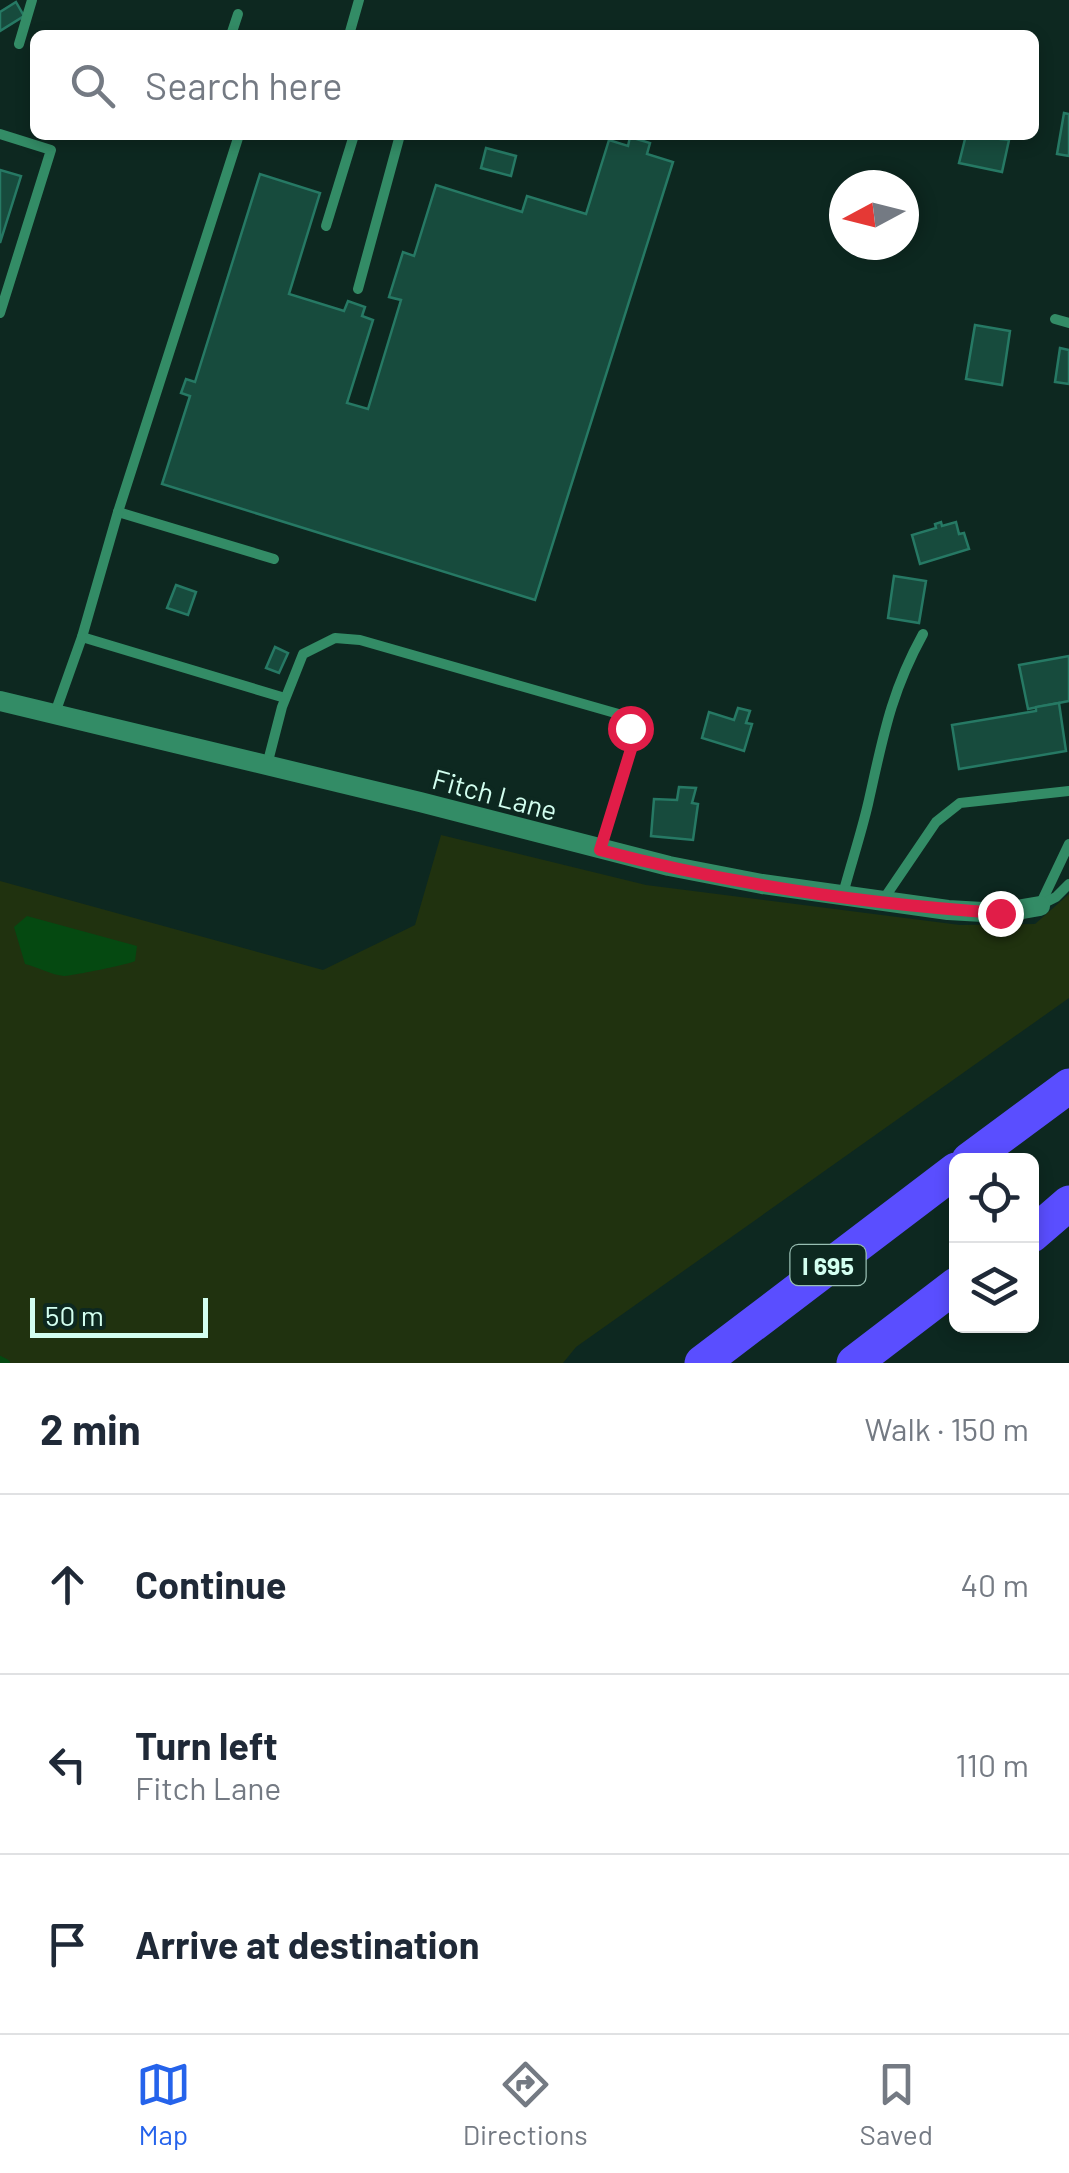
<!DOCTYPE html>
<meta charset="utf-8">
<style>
:root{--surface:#fff;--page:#f2f2f3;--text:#1f2937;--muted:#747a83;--line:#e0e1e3;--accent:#2563eb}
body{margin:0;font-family:Barlow,sans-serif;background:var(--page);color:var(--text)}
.controls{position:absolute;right:30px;bottom:30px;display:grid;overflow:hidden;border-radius:15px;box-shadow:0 5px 15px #0003}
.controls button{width:90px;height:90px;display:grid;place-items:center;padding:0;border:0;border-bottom:2px solid var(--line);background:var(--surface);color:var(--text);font:50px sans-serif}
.compass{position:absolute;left:829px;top:170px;width:90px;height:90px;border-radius:50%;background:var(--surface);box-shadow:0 5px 15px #0003;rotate:263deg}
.scale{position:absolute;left:30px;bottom:25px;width:178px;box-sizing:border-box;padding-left:10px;border:5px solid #d3fff0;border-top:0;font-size:28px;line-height:35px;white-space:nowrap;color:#d3fff0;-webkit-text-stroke:8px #0d2820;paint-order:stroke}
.stop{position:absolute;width:30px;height:30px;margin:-22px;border:8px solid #e11d48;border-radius:50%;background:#fff}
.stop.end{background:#e11d48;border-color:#fff;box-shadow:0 2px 10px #0008}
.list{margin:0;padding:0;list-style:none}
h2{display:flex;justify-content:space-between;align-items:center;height:130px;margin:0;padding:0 40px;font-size:42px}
h2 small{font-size:32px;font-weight:400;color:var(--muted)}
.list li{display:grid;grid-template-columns:65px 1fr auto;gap:30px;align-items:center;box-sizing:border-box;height:180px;padding:0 40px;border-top:2px solid var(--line)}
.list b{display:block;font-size:38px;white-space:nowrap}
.list p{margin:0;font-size:32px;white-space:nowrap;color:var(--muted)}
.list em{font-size:32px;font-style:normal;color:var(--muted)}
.icon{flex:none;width:55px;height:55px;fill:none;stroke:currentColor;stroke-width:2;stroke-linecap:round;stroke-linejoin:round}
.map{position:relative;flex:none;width:1069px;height:1363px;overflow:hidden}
.search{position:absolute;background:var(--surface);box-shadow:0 5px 15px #0003;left:30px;right:30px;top:30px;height:110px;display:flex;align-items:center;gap:25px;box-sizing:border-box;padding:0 35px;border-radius:15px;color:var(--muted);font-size:38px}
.sheet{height:670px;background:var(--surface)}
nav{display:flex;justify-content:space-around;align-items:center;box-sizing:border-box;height:140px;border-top:2px solid var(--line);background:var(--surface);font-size:28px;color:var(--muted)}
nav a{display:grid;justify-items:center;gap:5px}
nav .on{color:var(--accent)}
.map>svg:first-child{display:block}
.green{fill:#20320f}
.water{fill:#054911}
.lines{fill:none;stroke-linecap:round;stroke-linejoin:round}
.stream{stroke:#054911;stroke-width:8}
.building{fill:#174b3d;stroke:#267964;stroke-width:2.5}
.service{stroke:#338c66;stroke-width:10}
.minor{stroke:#338c66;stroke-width:20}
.motorway{stroke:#5a4eff;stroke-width:35}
.route{stroke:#e11d48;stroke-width:12}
.labels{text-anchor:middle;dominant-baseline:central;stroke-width:8;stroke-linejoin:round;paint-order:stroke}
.shield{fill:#0d2820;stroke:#98beb2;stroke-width:2.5}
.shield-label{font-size:25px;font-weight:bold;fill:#d3fff0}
.street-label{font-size:28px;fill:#d3fff0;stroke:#0d2820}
</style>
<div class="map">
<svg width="1069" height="1363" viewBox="0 0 1069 1363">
<rect width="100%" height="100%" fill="#0d2820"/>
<polygon class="green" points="441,835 646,885 960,925 1035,924 1069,894 1069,998 576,1347 563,1363 0,1363 0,881 323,970 415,925"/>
<path class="water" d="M27,916L137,946L135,961C131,964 71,976 64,976C52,975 37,967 25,964L14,927Z"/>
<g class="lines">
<polyline class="stream" points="0,1360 6,1363"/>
</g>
<g class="building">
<polygon points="16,2 24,16 0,31 0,12"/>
<polygon points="1064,113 1069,114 1069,156 1057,154"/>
<polygon points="966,135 1009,140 1002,172 959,163"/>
<polygon points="630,137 650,143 647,154 673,162 535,600 162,484 190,396 181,393 186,379 195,382 260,174 320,193 289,294 344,311 348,301 365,307 362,316 373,320 347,403 368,409 401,300 389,297 403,252 414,256 436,185 522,212 527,196 586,214 609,140 628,146"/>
<polygon points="486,148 516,156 511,176 481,168"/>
<polygon points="0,170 21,176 0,243"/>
<polygon points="975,325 1010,331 1002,385 966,379"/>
<polygon points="1060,348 1069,350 1069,384 1055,382"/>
<polygon points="941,522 942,526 956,522 959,534 964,533 969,549 920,564 912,535 936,528 935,524"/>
<polygon points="894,576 926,581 919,623 888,618"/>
<polygon points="176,585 196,592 188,615 167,608"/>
<polygon points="275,647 288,653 279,673 266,668"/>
<polygon points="1069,656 1069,701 1028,709 1019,665"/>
<polygon points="1059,703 1066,751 959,769 952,725 1036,711 1036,707"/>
<polygon points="738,708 750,711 746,723 752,724 744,751 702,738 709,712 734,720"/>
<polygon points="679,787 696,788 692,803 698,804 693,840 651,836 654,799 677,800"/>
</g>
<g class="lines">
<g class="service">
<polyline points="231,35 238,14"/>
<polyline points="349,35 359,0"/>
<polyline points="19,44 32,0"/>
<polyline points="0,134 51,150 0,313"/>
<polyline points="326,226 354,135"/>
<polyline points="358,289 400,135"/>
<polyline points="1055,319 1069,323"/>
<polyline points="118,512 274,559"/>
<polyline points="82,637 285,698"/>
<polyline points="55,713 82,637 118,512 239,135"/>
<polyline points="267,765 282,707 303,654 335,638 360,640 622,715 630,728 632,745 600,850"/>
<path d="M843,894C851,864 861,834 868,804C883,738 890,694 923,634"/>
<polyline points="883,900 936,822 960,803 1069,791"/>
<polyline points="1040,905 1069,844"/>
<polyline points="1040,905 1056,897 1069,884"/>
</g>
<polyline class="minor" points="0,701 420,802 669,866 762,884 948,910 1000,913 1040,906"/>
<g class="motorway">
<polyline points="969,1160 1069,1086"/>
<polyline points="1032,1235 1069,1203"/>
<polyline points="702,1363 956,1170"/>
<polyline points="854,1363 956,1285"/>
</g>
</g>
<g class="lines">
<path class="route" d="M630,728L632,746L600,850C728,884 868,904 1000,913"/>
</g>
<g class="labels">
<rect class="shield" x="790.5" y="1245" width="75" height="40" rx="8"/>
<g class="shield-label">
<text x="828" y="1265">I 695</text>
</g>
<g class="street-label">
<text transform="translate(495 794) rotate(15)">Fitch Lane</text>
</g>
</g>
</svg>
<div class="controls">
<button><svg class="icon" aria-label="locate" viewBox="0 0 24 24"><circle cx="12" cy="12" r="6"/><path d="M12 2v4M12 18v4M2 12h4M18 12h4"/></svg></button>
<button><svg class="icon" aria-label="layers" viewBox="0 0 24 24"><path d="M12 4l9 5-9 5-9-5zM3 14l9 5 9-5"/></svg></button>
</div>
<svg class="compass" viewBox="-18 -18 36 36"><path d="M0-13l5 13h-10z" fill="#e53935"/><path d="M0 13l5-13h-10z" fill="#747a83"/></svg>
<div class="scale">50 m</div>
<div class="stop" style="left:630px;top:728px"></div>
<div class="stop end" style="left:1000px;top:913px"></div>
<div class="search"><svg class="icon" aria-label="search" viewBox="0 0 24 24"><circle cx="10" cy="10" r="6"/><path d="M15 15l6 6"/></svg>Search here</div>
</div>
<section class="sheet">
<h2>2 min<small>Walk · 150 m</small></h2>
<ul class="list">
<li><svg class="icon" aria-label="ahead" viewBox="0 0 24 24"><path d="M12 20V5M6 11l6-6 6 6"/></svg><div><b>Continue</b></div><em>40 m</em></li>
<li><svg class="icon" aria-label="left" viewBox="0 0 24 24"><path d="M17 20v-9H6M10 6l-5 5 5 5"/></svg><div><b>Turn left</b><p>Fitch Lane</p></div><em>110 m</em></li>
<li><svg class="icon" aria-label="arrive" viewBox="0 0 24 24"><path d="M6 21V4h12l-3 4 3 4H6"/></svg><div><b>Arrive at destination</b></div></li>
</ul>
</section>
<nav>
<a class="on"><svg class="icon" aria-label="map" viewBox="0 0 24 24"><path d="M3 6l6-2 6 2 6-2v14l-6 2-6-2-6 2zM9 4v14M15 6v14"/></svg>Map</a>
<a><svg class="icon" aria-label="directions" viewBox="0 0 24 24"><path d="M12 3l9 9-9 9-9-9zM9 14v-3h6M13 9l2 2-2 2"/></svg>Directions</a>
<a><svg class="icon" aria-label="saved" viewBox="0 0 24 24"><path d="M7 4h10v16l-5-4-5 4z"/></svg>Saved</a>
</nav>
